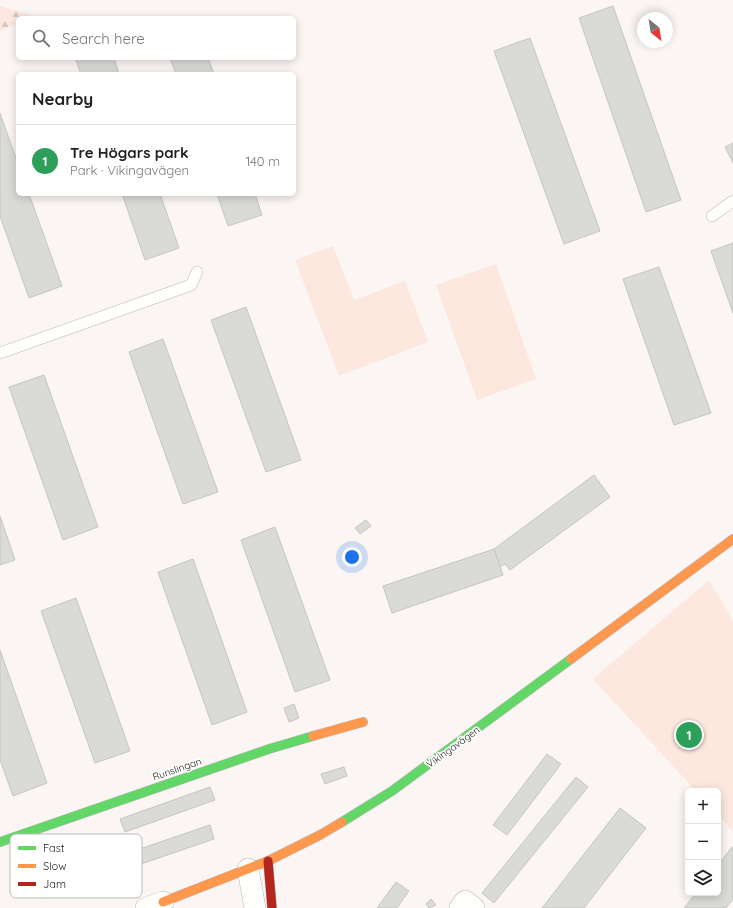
<!DOCTYPE html>
<meta charset="utf-8">
<style>
:root{--surface:#fff;--page:#f2f2f2;--text:#222;--muted:#767676;--line:#e0e0e0;--accent:#b45309}
body{margin:0;font-family:Quicksand,sans-serif;background:var(--page);color:var(--text)}
.controls{position:absolute;right:12px;bottom:12px;display:grid;overflow:hidden;border-radius:6px;box-shadow:0 2px 10px #0003}
.controls button{width:36px;height:36px;display:grid;place-items:center;padding:0;border:0;border-bottom:1px solid var(--line);background:var(--surface);color:var(--text);font:20px sans-serif}
.compass{position:absolute;left:637px;top:12px;width:36px;height:36px;border-radius:50%;background:var(--surface);box-shadow:0 2px 10px #0003;rotate:150deg}
.you{position:absolute;left:352px;top:557px;width:14px;height:14px;margin:-10px;border:3px solid #fff;border-radius:50%;background:#1a73e8;box-shadow:0 0 0 6px #1a73e833}
.badge{display:grid;place-items:center;width:26px;height:26px;border-radius:50%;background:var(--accent);color:#fff;font-size:13px;font-weight:700}
.pin{position:absolute;translate:-50% -50%;border:2px solid #fff;box-shadow:0 1px 4px #0006}
.list{margin:0;padding:0;list-style:none}
h2{display:flex;justify-content:space-between;align-items:center;height:52px;margin:0;padding:0 16px;font-size:17px}
h2 small{font-size:13px;font-weight:400;color:var(--muted)}
.list li{display:grid;grid-template-columns:26px 1fr auto;gap:12px;align-items:center;box-sizing:border-box;height:72px;padding:0 16px;border-top:1px solid var(--line)}
.list b{display:block;font-size:15px;white-space:nowrap}
.list p{margin:0;font-size:13px;white-space:nowrap;color:var(--muted)}
.list em{font-size:13px;font-style:normal;color:var(--muted)}
.icon{flex:none;width:22px;height:22px;fill:none;stroke:currentColor;stroke-width:2;stroke-linecap:round;stroke-linejoin:round}
.map{position:relative;flex:none;width:733px;height:908px;overflow:hidden}
.search{position:absolute;background:var(--surface);box-shadow:0 2px 10px #0003;left:16px;top:16px;width:280px;height:44px;display:flex;align-items:center;gap:10px;box-sizing:border-box;padding:0 14px;border-radius:6px;color:var(--muted);font-size:15px}
.panel{position:absolute;background:var(--surface);box-shadow:0 2px 10px #0003;left:16px;top:72px;width:280px;height:124px;border-radius:6px}
.map>svg:first-child{display:block}
.forest{fill:url(#forest-firs)}
.green{fill:#fce8df}
.building{fill:#dadad8;stroke:#c5c6c4}
.lines{fill:none;stroke-linecap:round;stroke-linejoin:round}
.lane-casing{stroke:#bcb7b5;stroke-width:12}
.street-casing{stroke:#bcb7b5;stroke-width:22}
.fast-casing{stroke:#bcb7b5;stroke-width:10}
.slow-casing{stroke:#bcb7b5;stroke-width:10}
.jam-casing{stroke:#bcb7b5;stroke-width:10}
.lane{stroke:#fefefd;stroke-width:11}
.street{stroke:#fefefd;stroke-width:21}
.fast{stroke:#63d668;stroke-width:9}
.slow{stroke:#ff974d;stroke-width:9}
.jam{stroke:#b3261e;stroke-width:9}
.labels{text-anchor:middle;dominant-baseline:central;stroke-width:3.5;stroke-linejoin:round;paint-order:stroke}
.street-label{font-size:10px;fill:#1d1816;stroke:#fff}
.key{fill:#fff;stroke:#bbbab9;stroke-width:1}
.key-label{font-size:11px;fill:#1d1816}
</style>
<div class="map">
<svg width="733" height="908" viewBox="0 0 733 908">
<defs>
<pattern id="forest-firs" width="22" height="20" patternUnits="userSpaceOnUse"><rect width="22" height="20" fill="#fce8df"/><path d="M5 1l3.5 6h-7zM16 11l3.5 6h-7z" fill="#d8c6bf"/></pattern>
</defs>
<rect width="100%" height="100%" fill="#fbf6f4"/>
<polygon class="forest" points="0,6 35,16 30,18 18,18 18,23 0,31"/>
<g class="green">
<polygon points="333,246 354,300 405,281 428,342 339,376 295,260"/>
<polygon points="496,264 536,379 477,400 436,285"/>
<polygon points="709,580 733,621 733,831 718,815 718,791 696,791 593,679"/>
</g>
<g class="building">
<polygon points="613,6 681,200 646,212 579,18"/>
<polygon points="530,38 600,231 564,244 494,51"/>
<polygon points="83,58 114,58 119,74 81,74 76,60"/>
<polygon points="170,58 208,58 214,74 176,74"/>
<polygon points="0,113 18,164 18,194 29,194 62,286 29,298 0,216"/>
<polygon points="733,143 733,163 725,147"/>
<polygon points="122,194 160,194 179,248 145,260"/>
<polygon points="217,194 255,194 262,215 228,226"/>
<polygon points="733,243 733,313 711,251"/>
<polygon points="659,267 711,413 674,425 623,279"/>
<polygon points="246,307 301,460 266,472 211,320"/>
<polygon points="163,339 218,492 183,504 129,352"/>
<polygon points="44,375 98,527 63,540 9,387"/>
<polygon points="594,475 610,497 510,570 505,564 500,567 494,549"/>
<polygon points="0,516 15,560 0,565"/>
<polygon points="366,520 371,526 360,534 355,528"/>
<polygon points="275,527 330,680 295,692 241,540"/>
<polygon points="494,549 503,575 392,613 383,586"/>
<polygon points="193,559 247,712 212,725 158,572"/>
<polygon points="76,598 130,751 95,763 41,611"/>
<polygon points="0,650 47,783 13,796 0,760"/>
<polygon points="294,704 299,718 289,722 284,708"/>
<polygon points="547,754 561,764 507,835 493,825"/>
<polygon points="344,767 347,776 325,784 321,774"/>
<polygon points="576,777 588,787 494,903 482,893"/>
<polygon points="210,787 215,800 125,832 120,819"/>
<polygon points="620,808 646,828 584,908 542,908"/>
<polygon points="210,825 214,839 42,898 37,884"/>
<polygon points="732,847 733,848 733,899 726,908 684,908 696,893 718,893 718,865"/>
<polygon points="396,882 409,891 397,908 377,908"/>
<polygon points="431,899 436,905 429,908 426,904"/>
</g>
<g class="lines">
<defs>
<g id="lane">
<polyline points="712,216 733,201"/>
<polyline points="0,353 191,285 197,272"/>
</g>
<g id="street">
<polyline points="248,869 255,908"/>
<polyline points="146,908 163,902"/>
<polyline points="460,908 465,901 474,908"/>
</g>
<g id="fast">
<polyline points="342,822 392,791 571,659"/>
<polyline points="0,842 269,749 313,736"/>
</g>
<g id="slow">
<polyline points="571,659 733,539"/>
<polyline points="313,736 363,722"/>
<polyline points="163,902 268,861 320,835 342,822"/>
</g>
<polyline id="jam" points="268,861 272,908"/>
</defs>
<use href="#lane" class="lane-casing"/>
<use href="#street" class="street-casing"/>
<use href="#fast" class="fast-casing"/>
<use href="#slow" class="slow-casing"/>
<use href="#jam" class="jam-casing"/>
<use href="#lane" class="lane"/>
<use href="#street" class="street"/>
<use href="#fast" class="fast"/>
<use href="#slow" class="slow"/>
<use href="#jam" class="jam"/>
</g>
<g class="labels">
<g class="street-label">
<text transform="translate(453 747) rotate(-36)">Vikingavägen</text>
<text transform="translate(177 769) rotate(-19)">Runslingan</text>
</g>
</g>
<rect x="10" y="834" width="132" height="64" rx="6" class="key"/>
<rect x="18" y="846" width="18" height="4" fill="#63d668"/>
<rect x="18" y="864" width="18" height="4" fill="#ff974d"/>
<rect x="18" y="882" width="18" height="4" fill="#b3261e"/>
<g class="key-label">
<text x="43" y="852">Fast</text>
<text x="43" y="870">Slow</text>
<text x="43" y="888">Jam</text>
</g>
</svg>
<div class="controls">
<button>+</button>
<button>−</button>
<button><svg class="icon" aria-label="layers" viewBox="0 0 24 24"><path d="M12 4l9 5-9 5-9-5zM3 14l9 5 9-5"/></svg></button>
</div>
<svg class="compass" viewBox="-18 -18 36 36"><path d="M0-13l5 13h-10z" fill="#e53935"/><path d="M0 13l5-13h-10z" fill="#767676"/></svg>
<div class="you"></div>
<div class="pin badge" style="left:689px;top:735px;background:#2e9e5b">1</div>
<div class="search"><svg class="icon" aria-label="search" viewBox="0 0 24 24"><circle cx="10" cy="10" r="6"/><path d="M15 15l6 6"/></svg>Search here</div>
<section class="panel">
<h2>Nearby<small></small></h2>
<ul class="list">
<li><span class="badge" style="background:#2e9e5b">1</span><div><b>Tre Högars park</b><p>Park · Vikingavägen</p></div><em>140 m</em></li>
</ul>
</section>
</div>
